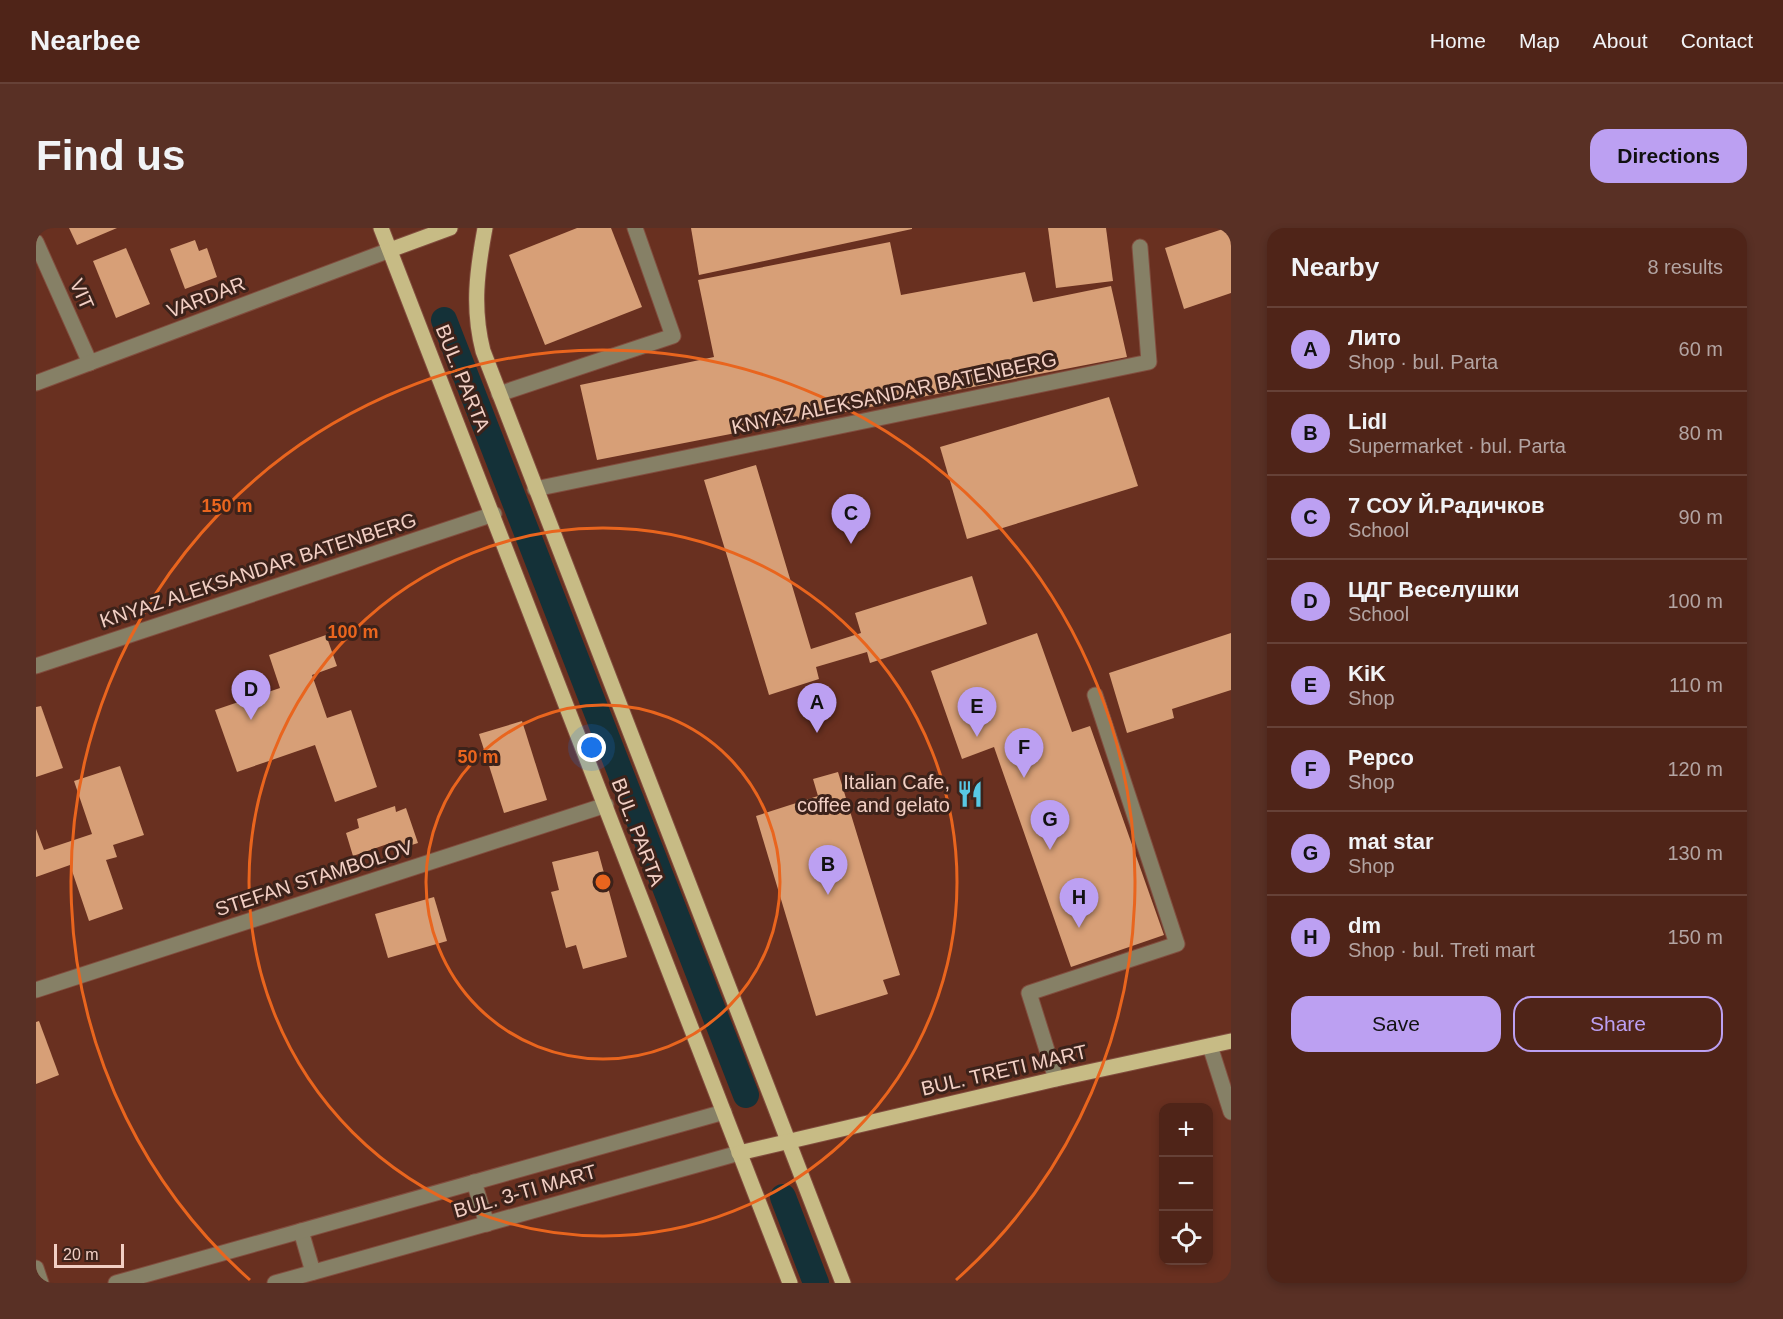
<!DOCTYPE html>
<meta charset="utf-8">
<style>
:root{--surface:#4f2418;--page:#593025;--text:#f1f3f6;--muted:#b3a4a2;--line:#664137;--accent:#bca0f2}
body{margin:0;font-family:Arial,sans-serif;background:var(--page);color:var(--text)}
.controls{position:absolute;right:18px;bottom:18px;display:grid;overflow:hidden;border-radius:12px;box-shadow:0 3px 9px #0003}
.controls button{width:54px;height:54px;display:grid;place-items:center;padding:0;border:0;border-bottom:2px solid var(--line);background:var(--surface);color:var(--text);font:30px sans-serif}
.scale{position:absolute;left:18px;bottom:15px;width:70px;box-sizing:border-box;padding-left:6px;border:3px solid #f2cfc4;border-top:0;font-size:16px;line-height:21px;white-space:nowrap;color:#f2cfc4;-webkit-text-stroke:4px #3c221a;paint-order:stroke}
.you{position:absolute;left:556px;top:520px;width:21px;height:21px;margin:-15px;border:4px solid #fff;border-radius:50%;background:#1a73e8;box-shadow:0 0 0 9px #1a73e833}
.badge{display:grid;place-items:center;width:39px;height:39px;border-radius:50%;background:var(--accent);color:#111;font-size:20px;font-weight:700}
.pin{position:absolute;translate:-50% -50px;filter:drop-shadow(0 2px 3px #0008)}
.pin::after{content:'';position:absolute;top:32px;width:21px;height:18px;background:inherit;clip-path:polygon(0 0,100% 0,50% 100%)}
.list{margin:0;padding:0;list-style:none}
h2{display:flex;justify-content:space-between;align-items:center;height:78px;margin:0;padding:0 24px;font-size:26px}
h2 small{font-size:20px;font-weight:400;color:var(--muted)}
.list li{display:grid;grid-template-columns:39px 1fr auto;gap:18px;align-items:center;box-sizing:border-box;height:84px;padding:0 24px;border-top:2px solid var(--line)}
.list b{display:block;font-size:22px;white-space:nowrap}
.list p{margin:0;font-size:20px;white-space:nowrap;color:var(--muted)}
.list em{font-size:20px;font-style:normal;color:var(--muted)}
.actions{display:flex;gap:12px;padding:18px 24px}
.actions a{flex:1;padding:14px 0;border:2px solid var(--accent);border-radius:18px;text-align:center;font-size:21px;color:var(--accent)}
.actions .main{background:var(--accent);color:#111}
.icon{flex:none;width:33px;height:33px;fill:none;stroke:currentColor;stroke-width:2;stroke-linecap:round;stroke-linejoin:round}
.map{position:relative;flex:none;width:1195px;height:1055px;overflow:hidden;border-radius:18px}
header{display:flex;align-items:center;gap:36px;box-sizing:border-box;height:84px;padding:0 30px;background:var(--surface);border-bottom:2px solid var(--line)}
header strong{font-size:28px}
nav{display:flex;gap:33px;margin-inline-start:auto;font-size:21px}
.intro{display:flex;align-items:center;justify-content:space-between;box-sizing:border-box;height:144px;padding:0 36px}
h1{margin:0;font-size:42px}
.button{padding:15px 27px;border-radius:18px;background:var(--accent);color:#111;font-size:21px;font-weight:700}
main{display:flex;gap:36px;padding:0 36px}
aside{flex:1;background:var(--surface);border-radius:18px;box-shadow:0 3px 9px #0003}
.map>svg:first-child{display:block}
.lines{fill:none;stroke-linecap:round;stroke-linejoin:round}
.canal{stroke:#143138;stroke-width:26}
.building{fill:#d79f77}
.minor-casing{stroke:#824d3e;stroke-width:17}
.major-casing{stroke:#824d3e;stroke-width:17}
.minor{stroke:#868066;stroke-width:15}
.major{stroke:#c7bb85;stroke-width:15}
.ring{fill:none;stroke:#e9651e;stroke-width:3}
.labels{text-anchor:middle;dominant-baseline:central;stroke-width:6;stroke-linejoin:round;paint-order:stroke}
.street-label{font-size:20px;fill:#f2cfc4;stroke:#3c221a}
.poi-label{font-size:20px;fill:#f2cfc4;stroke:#3c221a;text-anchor:end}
.centre{fill:#e9651e;stroke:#3c221a;stroke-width:3}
.ring-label{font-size:18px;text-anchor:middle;font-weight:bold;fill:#e9651e;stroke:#3c221a;stroke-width:6;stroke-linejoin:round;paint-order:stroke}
</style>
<header>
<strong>Nearbee</strong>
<nav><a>Home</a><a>Map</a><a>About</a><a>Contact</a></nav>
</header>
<div class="intro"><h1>Find us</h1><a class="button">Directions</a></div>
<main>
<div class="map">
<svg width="1195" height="1055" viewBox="0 0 1195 1055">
<rect width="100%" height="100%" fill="#693020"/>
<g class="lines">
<g class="canal">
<polyline points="408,92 710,867"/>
<polyline points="747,969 780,1055"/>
</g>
</g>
<g class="building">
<polygon points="33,0 81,0 41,17"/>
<polygon points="541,0 575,0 606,79 509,117 473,27"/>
<polygon points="655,0 876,0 876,1 663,47"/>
<polygon points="1012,0 1070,0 1077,53 1020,60"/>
<polygon points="1190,0 1195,0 1195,65 1148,81 1129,20"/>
<polygon points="159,12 163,23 171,20 181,49 149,61 134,21"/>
<polygon points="854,14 865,67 989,44 997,74 1075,58 1091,129 561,232 544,157 678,129 662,52"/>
<polygon points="90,20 114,76 80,90 57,33"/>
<polygon points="1073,169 1102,258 931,311 904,219"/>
<polygon points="720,237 775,421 825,405 819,385 936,348 951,396 834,435 831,424 780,439 783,451 733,467 668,252"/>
<polygon points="1001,405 1036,504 1054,498 1128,707 1035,739 958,519 926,531 895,443"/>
<polygon points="1195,405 1195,462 1136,481 1138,490 1091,505 1073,445"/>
<polygon points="290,407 301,438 276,447 291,490 315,482 341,559 299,574 279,517 201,544 179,482 244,460 233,427"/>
<polygon points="5,478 27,540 0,549 0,479"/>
<polygon points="486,493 511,572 468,585 443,506"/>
<polygon points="84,538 108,607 77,617 81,629 70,632 87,681 53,693 34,637 0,649 0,601 8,622 56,606 38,553"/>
<polygon points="802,544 864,747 847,752 852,766 780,788 720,588 782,568 777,551"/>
<polygon points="359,578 360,584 370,580 382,615 363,621 360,613 317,628 310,605 323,600 321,591"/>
<polygon points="562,623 591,729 547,741 540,717 530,720 515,664 523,662 516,634"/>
<polygon points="398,669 411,713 352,730 339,686"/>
<polygon points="3,793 23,847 0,856 0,794"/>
</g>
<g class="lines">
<defs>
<g id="minor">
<polyline points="0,14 54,135"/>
<polyline points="0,155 354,22"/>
<polyline points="463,166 637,108 599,0"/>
<polyline points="499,261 1113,134 1104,19"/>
<polyline points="0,438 458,286"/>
<polyline points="0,762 570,577"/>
<polyline points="1174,818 1195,884"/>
<polyline points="1020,851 993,765 1141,716 1059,467"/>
<polyline points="438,954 451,996"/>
<polyline points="265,1003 277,1044"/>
<polyline points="0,1040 5,1055"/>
<polyline points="80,1055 688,884"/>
<polyline points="239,1055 703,925"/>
</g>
<g id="major">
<polyline points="345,0 754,1055"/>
<path d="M449,0C441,43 436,80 447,123L807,1055"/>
<polyline points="354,22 414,0"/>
<polyline points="703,925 1020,851 1195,813"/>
</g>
</defs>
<use href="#minor" class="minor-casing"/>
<use href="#major" class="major-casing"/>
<use href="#minor" class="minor"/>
<use href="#major" class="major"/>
</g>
<g class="ring">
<circle cx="567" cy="654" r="177"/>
<circle cx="567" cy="654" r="354"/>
<path d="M214 1052A532 532 0 1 1 920 1052"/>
</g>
<defs>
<symbol id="restaurant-bare" viewBox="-9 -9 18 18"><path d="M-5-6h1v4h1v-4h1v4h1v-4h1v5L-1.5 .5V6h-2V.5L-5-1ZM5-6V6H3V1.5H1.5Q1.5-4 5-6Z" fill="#58c8e4" stroke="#3c221a" stroke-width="2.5" paint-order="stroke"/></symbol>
</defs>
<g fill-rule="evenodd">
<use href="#restaurant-bare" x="915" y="547" width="38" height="38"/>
</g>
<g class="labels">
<g class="street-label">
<text transform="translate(46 66) rotate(66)">VIT</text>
<text transform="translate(170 69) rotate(-21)">VARDAR</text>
<text transform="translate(427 150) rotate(68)">BUL. PARTA</text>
<text transform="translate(858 165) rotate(-12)">KNYAZ ALEKSANDAR BATENBERG</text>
<text transform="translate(222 342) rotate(-18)">KNYAZ ALEKSANDAR BATENBERG</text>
<text transform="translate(602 604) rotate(69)">BUL. PARTA</text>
<text transform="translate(278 650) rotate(-18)">STEFAN STAMBOLOV</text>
<text transform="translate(968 842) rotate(-13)">BUL. TRETI MART</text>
<text transform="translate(489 963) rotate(-16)">BUL. 3-TI MART</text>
</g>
<g class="poi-label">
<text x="914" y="554">Italian Cafe,<tspan x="914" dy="23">coffee and gelato</tspan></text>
</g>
</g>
<circle cx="567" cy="654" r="9" class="centre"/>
<g class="ring-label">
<text x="191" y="284">150 m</text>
<text x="317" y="410">100 m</text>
<text x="442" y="535">50 m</text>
</g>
</svg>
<div class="controls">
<button>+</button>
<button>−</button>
<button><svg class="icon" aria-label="locate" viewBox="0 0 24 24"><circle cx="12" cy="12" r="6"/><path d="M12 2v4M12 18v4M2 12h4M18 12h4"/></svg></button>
</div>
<div class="scale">20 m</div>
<div class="you"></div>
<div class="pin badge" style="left:781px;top:505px">A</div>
<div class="pin badge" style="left:792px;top:667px">B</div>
<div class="pin badge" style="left:815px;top:316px">C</div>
<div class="pin badge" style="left:215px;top:492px">D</div>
<div class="pin badge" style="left:941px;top:509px">E</div>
<div class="pin badge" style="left:988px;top:550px">F</div>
<div class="pin badge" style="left:1014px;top:622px">G</div>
<div class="pin badge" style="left:1043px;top:700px">H</div>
</div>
<aside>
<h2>Nearby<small>8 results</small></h2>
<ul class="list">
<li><span class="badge">A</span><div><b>Лито</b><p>Shop · bul. Parta</p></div><em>60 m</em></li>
<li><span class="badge">B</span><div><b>Lidl</b><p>Supermarket · bul. Parta</p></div><em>80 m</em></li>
<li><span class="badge">C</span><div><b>7 СОУ Й.Радичков</b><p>School</p></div><em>90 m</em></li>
<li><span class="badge">D</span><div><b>ЦДГ Веселушки</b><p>School</p></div><em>100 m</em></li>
<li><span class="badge">E</span><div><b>KiK</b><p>Shop</p></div><em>110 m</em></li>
<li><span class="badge">F</span><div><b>Pepco</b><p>Shop</p></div><em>120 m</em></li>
<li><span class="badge">G</span><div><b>mat star</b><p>Shop</p></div><em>130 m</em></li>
<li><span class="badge">H</span><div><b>dm</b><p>Shop · bul. Treti mart</p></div><em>150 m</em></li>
</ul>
<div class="actions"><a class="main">Save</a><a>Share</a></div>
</aside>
</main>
